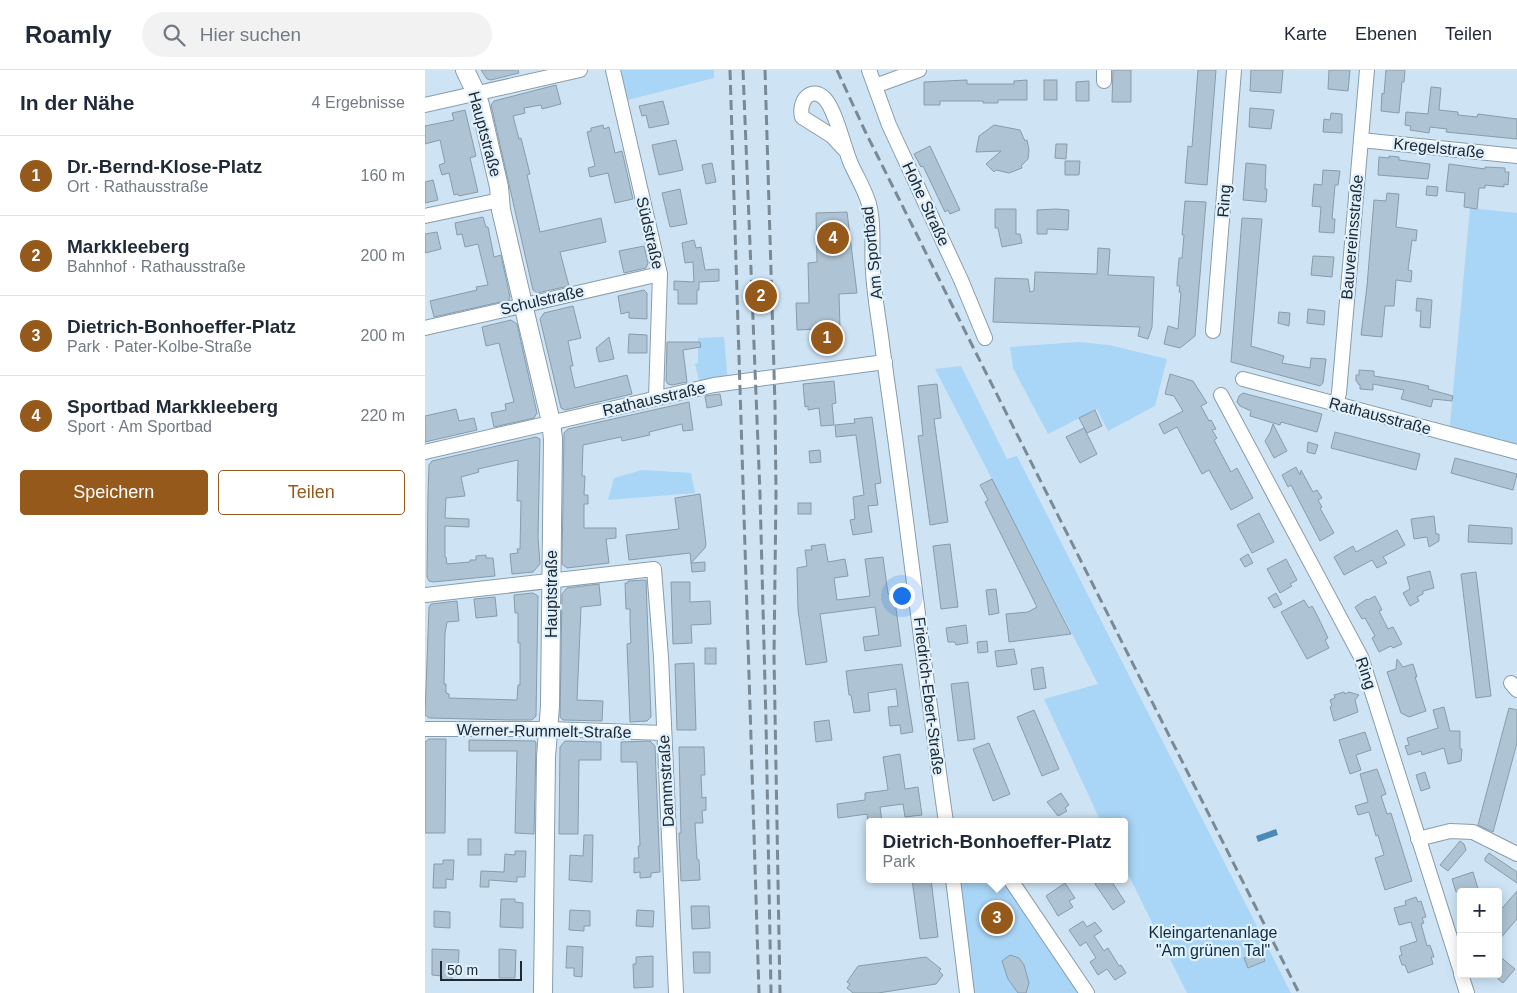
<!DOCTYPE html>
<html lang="de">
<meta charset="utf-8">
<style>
:root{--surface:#fff;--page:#f2f2f3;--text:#1f2937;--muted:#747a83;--line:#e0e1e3;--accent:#96591c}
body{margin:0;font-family:Helvetica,sans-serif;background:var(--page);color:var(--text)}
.controls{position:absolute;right:15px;bottom:15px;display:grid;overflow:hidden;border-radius:5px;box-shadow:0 2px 12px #0003}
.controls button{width:45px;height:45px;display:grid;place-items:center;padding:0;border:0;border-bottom:1px solid var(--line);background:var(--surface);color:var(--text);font:25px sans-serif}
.scale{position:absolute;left:15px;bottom:12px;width:82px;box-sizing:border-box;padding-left:5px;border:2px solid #212930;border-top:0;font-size:14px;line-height:18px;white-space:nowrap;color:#212930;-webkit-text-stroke:4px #dff0fe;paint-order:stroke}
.you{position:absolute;left:476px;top:525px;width:18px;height:18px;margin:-12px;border:4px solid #fff;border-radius:50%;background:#1a73e8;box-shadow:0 0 0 8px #1a73e833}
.badge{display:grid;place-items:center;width:32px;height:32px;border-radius:50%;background:var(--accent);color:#fff;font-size:16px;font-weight:700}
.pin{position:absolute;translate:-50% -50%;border:2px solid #fff;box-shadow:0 1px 5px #0006}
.popup{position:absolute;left:441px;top:748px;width:262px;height:65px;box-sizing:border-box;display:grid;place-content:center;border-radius:5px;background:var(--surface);filter:drop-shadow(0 1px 4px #0005);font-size:16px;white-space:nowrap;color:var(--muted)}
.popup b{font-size:19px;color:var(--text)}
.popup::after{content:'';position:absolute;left:50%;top:100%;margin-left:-10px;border:10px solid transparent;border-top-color:var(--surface)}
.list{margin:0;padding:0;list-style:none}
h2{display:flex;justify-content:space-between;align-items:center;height:65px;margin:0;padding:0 20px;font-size:21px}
h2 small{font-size:16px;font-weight:400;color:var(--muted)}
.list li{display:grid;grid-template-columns:32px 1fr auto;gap:15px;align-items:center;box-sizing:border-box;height:80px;padding:0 20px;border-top:1px solid var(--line)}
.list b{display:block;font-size:19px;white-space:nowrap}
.list p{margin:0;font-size:16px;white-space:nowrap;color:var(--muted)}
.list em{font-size:16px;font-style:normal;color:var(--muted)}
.actions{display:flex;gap:10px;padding:15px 20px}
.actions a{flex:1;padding:11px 0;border:1px solid var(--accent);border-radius:5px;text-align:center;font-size:18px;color:var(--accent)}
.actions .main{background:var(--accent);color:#fff}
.icon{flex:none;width:28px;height:28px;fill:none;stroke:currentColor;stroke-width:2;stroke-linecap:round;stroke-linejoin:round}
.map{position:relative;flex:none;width:1092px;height:923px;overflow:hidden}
header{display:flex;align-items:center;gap:30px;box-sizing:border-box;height:70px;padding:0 25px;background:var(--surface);border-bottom:1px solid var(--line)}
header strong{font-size:24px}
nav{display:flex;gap:28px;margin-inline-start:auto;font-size:18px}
.search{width:350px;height:45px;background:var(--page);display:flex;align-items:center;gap:12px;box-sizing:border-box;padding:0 18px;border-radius:28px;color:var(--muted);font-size:19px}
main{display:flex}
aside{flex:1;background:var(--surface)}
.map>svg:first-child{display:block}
.green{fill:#a9d5f6}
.water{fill:#4c8ab5}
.building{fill:#aec3d3;stroke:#889cab}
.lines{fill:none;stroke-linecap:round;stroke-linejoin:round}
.minor-casing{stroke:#889dac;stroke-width:16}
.major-casing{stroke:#889dac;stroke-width:20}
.minor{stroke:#fff;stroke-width:14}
.major{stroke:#fff;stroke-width:18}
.rail{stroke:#798995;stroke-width:3;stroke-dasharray:10 5;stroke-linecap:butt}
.labels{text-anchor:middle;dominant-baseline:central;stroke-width:4.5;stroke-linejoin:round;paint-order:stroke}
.street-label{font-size:16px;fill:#212930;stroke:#dff0fe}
.park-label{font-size:16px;fill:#102c3f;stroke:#dff0fe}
</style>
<header>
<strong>Roamly</strong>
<div class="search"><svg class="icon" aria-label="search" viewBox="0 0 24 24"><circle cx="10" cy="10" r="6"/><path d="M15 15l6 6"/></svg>Hier suchen</div>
<nav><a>Karte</a><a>Ebenen</a><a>Teilen</a></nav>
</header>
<main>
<aside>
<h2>In der Nähe<small>4 Ergebnisse</small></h2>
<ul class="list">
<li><span class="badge">1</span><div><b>Dr.-Bernd-Klose-Platz</b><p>Ort · Rathausstraße</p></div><em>160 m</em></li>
<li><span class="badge">2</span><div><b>Markkleeberg</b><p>Bahnhof · Rathausstraße</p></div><em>200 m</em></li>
<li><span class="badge">3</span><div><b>Dietrich-Bonhoeffer-Platz</b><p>Park · Pater-Kolbe-Straße</p></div><em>200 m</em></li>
<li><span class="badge">4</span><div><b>Sportbad Markkleeberg</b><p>Sport · Am Sportbad</p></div><em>220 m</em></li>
</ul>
<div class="actions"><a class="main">Speichern</a><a>Teilen</a></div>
</aside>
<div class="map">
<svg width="1092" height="923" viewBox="0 0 1092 923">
<rect width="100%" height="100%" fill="#cee4f5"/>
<g class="green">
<polygon points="188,0 289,0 289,8 195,32"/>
<polygon points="1045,138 1092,143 1092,382 1024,365"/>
<polygon points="299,267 303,313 276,318 270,294 273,293 273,268"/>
<polygon points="654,272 684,275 742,289 730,336 683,361 672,339 623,364 588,298 585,277"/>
<polygon points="536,296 582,389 592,386 866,923 762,923 756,911 700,798 700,752 676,752 619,629 673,614 510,299"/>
<polygon points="217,400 266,403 270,423 183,430 189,408"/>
<polygon points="528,809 585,809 662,923 542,923"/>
</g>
<polygon class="water" points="851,759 853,765 833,772 831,766"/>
<g class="building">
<polygon points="56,0 93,0 94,3 66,10 62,9"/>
<polygon points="688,0 706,0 706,32 687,32"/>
<polygon points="773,0 791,0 782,115 760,113 763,76 767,77"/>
<polygon points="826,0 858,0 856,23 825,21"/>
<polygon points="904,0 925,0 923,21 903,19"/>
<polygon points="961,0 980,0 979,12 977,12 974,43 956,41 957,23 959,24"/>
<polygon points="542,10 542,14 589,14 589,11 602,10 602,30 573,30 573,33 558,33 558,31 515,31 515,35 499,35 499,12"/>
<rect x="619" y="10" width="13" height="20"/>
<polygon points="664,11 664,31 651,31 651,12"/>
<polygon points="131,15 136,34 117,39 116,35 99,38 100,43 88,46 94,69 96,68 105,104 102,105 115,162 176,148 181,172 135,182 144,216 112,223 108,220 66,35 69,31"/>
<polygon points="1006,17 1016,18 1014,40 1033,42 1033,45 1052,47 1053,44 1092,49 1092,69 1021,62 1022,59 1005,57 1004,63 985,60 986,56 980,55 981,42 1003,44"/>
<polygon points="238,31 244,54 224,58 221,45 217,46 214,36"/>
<polygon points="825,38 849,40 846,59 824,57"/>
<polygon points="40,40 51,86 45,88 53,122 34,126 33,124 29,125 24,103 17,105 14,95 20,93 15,70 0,74 0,56 29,50 27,43"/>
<polygon points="906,43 917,44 917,63 898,62 899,49 905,50"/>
<polygon points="178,55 179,59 184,57 190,83 197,81 208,129 190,133 183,103 165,107 163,98 170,96 162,62 166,61 166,58"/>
<polygon points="569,55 595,60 600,71 602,70 604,80 603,89 596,96 597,98 584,103 571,100 569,102 561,94 576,81 551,82 554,66"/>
<polygon points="251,70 258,100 234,105 227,75"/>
<polygon points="631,74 642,74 641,89 630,88"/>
<polygon points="505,76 535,140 525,144 523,140 520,142 498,96 496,97 489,84"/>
<polygon points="964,86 974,87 974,90 1005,94 1003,109 953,105 954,87 964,88"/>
<polygon points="640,91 655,91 654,105 640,105"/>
<polygon points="287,93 291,112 281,114 277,95"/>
<polygon points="821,93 841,95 840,119 842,119 841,132 818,130"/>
<polygon points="1024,94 1060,99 1060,97 1080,98 1080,102 1084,102 1083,115 1079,114 1079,117 1060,115 1060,118 1054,118 1052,139 1039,137 1040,123 1021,121"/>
<polygon points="898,100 915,101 913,115 910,115 907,149 910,149 909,163 894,162 896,137 887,136 889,114 897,115"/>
<polygon points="8,110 13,130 0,133 0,112"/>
<polygon points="1002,116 1013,117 1012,126 1001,125"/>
<polygon points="255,119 262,154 245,157 237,123"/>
<polygon points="962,123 974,124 971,157 992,160 991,171 987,170 983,200 987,201 986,212 971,210 969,236 960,236 957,267 936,265 942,216 949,130 961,131"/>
<polygon points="760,131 781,132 770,266 755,278 739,274 743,256 753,259 756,222 754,222 755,216 752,216 752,212 754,188 757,188 759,165 757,165"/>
<polygon points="570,139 591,139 591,164 595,164 597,173 577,177 573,158 570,158"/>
<polygon points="631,139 644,140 643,160 622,159 622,164 612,164 612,140"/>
<polygon points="422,142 432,223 414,224 415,258 372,260 371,233 384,233 383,193 392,192 391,143"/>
<polygon points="58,147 61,157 63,157 69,187 76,185 85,227 84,230 9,247 5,231 52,220 51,217 63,215 53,174 40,177 37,164 32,165 30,153"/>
<polygon points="817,148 837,149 826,276 859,286 857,293 885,298 886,288 901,289 898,313 895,316 806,292"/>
<polygon points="12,162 16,179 0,183 0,164"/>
<polygon points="269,170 271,178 276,177 280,200 294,199 294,211 274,212 274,220 272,220 272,234 253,234 253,220 249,220 249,211 269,212 268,192 260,193 257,173"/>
<polygon points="219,176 223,193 221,198 199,203 194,181"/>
<polygon points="673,178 685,179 683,205 729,207 727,257 723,269 713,266 715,257 568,252 570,208 603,209 605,222 609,221 610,202 672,204"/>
<polygon points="888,186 909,187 907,207 886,205"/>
<polygon points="332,214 340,214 341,224 332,224"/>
<polygon points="219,220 222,223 222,249 204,248 204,242 196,244 193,226"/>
<polygon points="992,228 1007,230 1005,258 995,257 996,241 991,241"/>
<polygon points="148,236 156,268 143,271 148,296 145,296 150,318 202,305 207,324 140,340 136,338 115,249 119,243"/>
<polygon points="883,239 900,241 899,255 882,253"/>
<polygon points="854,242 865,243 864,256 853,253"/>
<polygon points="86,250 92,254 112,343 109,348 69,357 66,343 81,340 80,334 89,332 74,273 61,276 57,257"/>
<polygon points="204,264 222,265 222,283 203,283"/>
<polygon points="184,267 189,289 174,292 171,278"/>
<polygon points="242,272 275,272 276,277 258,280 262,312 247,315 243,314 241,311"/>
<polygon points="934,300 949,301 949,306 981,311 1004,316 1003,319 1028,326 1027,331 1008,329 1006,337 976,329 979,320 948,314 948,320 935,319 935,315 933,314 933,312 931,311 931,305 934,305"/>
<polygon points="745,304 768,311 782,333 776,336 784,351 786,350 791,359 787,360 792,368 789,370 806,402 812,398 828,428 806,440 784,400 777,404 752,357 739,364 734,354 758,341 749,326 740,324"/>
<polygon points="409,311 411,333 407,334 409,355 396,356 394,338 383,340 383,336 380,337 378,314"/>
<polygon points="512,314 516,348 509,349 523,452 505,455 493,366 498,365 493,316"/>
<polygon points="818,323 897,344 892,362 856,352 855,355 825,346 826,341 815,336 812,332 814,326"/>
<polygon points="295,324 297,335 282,338 280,326"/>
<polygon points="264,332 268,360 258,361 257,354 224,362 225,365 197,371 196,367 158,375 157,406 160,406 159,425 163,425 163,434 159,434 159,458 191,458 191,468 181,469 184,493 142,498 137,494 139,363 143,359"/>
<polygon points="31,339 34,351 49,348 52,360 0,372 0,346"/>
<polygon points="670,340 677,356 662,363 654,348"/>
<polygon points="447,347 456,413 450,414 453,435 443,436 447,462 428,465 425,450 430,449 428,427 439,425 431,365 411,367 410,355 430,353 429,349"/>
<polygon points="848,354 862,381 849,388 840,371 845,363"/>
<polygon points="659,358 672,384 655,393 641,367"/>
<polygon points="910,362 995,384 991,400 906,378"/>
<polygon points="111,367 115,369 113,467 115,494 108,502 87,504 85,484 93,483 92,479 95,479 96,431 92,431 93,390 53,399 54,402 36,407 40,426 21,428 20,448 44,449 44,457 20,456 20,487 21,487 22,494 45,492 45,490 51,490 51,486 61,485 61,488 68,488 70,506 8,512 4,511 2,507 3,424 4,395 7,391"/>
<polygon points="883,372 893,375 890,384 882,382"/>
<polygon points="395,380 396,392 385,393 384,381"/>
<polygon points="1030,388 1092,404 1088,420 1026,403"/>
<polygon points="871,397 875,405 876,400 888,422 892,420 897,428 893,430 897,437 895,438 909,463 895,471 866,415 863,417 857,405"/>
<polygon points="567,409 628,529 646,564 584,572 581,544 603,542 612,537 560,432 563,430 555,415"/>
<polygon points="275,424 281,474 280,478 266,493 265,483 204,490 201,465 254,459 250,428"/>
<rect x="373" y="433" width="13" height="11"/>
<polygon points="834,443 849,472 827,483 812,455"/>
<polygon points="1009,446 1011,464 1014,464 1014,471 1004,477 1002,467 989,469 986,449"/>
<polygon points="1044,455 1087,458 1087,474 1043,472"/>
<polygon points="972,460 980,475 958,487 962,493 952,498 947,490 919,505 909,487 928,476 931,482"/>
<polygon points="400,474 403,492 420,489 423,506 409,508 412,530 445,526 440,489 458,487 463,524 469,523 476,576 440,581 438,567 454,565 450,537 395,544 402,592 381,595 373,540 372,498 382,496 380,480 387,480 386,476"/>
<polygon points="525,474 533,537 516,539 508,476"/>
<polygon points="823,484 828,493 820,497 815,489"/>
<polygon points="861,489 872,510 865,514 867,516 855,523 842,499"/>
<polygon points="280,492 280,501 267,502 266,493"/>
<polygon points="1005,501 1009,518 998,521 998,524 992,527 994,531 985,536 978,523 985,519 982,507"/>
<polygon points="1051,502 1066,626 1051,628 1036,504"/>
<polygon points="221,510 226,647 222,651 205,652 202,574 206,573 205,553 205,539 201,539 200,513 203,513 203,511"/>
<polygon points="246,512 265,512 265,532 285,531 286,554 266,555 267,573 248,574"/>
<polygon points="174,514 176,535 156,537 152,630 178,631 177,651 138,650 135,647 137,524 142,518"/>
<polygon points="571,519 574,543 564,545 561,520"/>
<polygon points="108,523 113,526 111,646 107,650 85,650 4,648 0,645 4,537 6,534 32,531 34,551 22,552 20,563 19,614 21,614 21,623 24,624 24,628 92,630 93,615 95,615 95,573 93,573 93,543 90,543 89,525"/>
<polygon points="851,523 857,534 849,538 843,528"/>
<polygon points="950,526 957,540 954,541 963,559 968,557 977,574 968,578 966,576 954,582 947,568 950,566 940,548 937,549 930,537 942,529 943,530"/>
<polygon points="70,527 72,546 51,548 49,529"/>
<polygon points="879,530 884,538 887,536 892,545 903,568 900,570 904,578 882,589 856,542"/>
<polygon points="541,555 543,573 531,575 530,572 523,572 521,558"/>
<polygon points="562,571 563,582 553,583 552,572"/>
<rect x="280" y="578" width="11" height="16"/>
<polygon points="589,579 592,594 572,597 570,581"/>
<polygon points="972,589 978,597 988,594 992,607 990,607 1001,641 984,647 976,643 962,602 971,599"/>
<polygon points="269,593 271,660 252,660 250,594"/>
<polygon points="477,594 488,662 476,664 475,655 465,656 463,637 473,636 471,619 443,623 445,641 429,643 426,625 424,625 421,601"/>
<polygon points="618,597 621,618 609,620 606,599"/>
<polygon points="543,612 550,669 533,671 526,614"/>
<polygon points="919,622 920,624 924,622 934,625 930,630 933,642 909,651 905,637 907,636 905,630 910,628 909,625"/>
<polygon points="1019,637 1025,661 1035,661 1035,679 1037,679 1036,691 1023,694 1019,678 997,685 996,681 983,685 980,676 984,675 982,668 1013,658 1008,640"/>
<polygon points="1084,638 1092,640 1092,673 1068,762 1053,755"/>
<polygon points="609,640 634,699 617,706 592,647"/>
<polygon points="404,650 407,670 391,672 389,652"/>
<polygon points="940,662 946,680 931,685 936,700 925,704 914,670"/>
<polygon points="4,669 21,669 20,763 0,763 0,672"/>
<polygon points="44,670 110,671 111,673 109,764 90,763 92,681 44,681"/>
<polygon points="140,671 176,672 176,690 154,690 153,764 134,764 135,677"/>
<polygon points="225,671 230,676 235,802 226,803 226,807 215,808 215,802 209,803 209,788 214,788 213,776 215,776 212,692 196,692 196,672"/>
<polygon points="564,673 585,724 568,731 548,679"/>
<polygon points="254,677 279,677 280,705 276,705 277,728 281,727 281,740 277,741 278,753 270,753 272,789 274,790 275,810 256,811 254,763 256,763"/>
<polygon points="475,684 480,719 493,717 497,745 480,747 478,734 455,737 457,752 443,752 442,744 413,748 412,734 440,730 440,723 463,720 458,687"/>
<polygon points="952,699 961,724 956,726 962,744 966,743 987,811 960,820 950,788 959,785 953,765 951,766 944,742 933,745 930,736 943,732 935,704"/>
<polygon points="1000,702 1005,718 996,721 991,705"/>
<polygon points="636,723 644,735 640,738 642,741 633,746 622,732"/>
<polygon points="159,765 168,765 167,812 144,810 145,785 158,786"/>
<rect x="43" y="769" width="13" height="16"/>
<polygon points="1035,771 1039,774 1041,780 1023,801 1015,795"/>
<polygon points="90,781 101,781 100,807 92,807 92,812 64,810 64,817 55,817 56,801 79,802 80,784 90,785"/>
<polygon points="1064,783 1092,802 1092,813 1060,791 1060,788"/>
<polygon points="18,790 29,790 28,810 21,809 21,818 8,818 9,794 18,794"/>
<polygon points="1048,802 1054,822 1031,822 1027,809"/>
<polygon points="487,809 506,809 513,867 495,869"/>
<polygon points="677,809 685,809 700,832 688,840 670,814"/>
<polygon points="640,813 650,828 644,831 648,837 633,846 621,826"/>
<polygon points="1092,821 1092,849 1073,871 1073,843"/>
<polygon points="991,827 993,832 996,831 1001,847 997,848 999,853 996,854 1002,876 1005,875 1009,887 1006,887 1008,894 983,903 980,895 977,895 974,886 977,885 975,877 992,871 986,852 974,855 969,838 981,835 980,831"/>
<polygon points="76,829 90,829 90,832 98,833 98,858 75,857"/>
<polygon points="266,836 284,836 285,858 267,859"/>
<polygon points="145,840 165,841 165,856 159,856 159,861 144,860"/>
<polygon points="212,840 229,841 228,857 211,856"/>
<polygon points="9,841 25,842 25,858 9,857"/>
<polygon points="658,851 662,857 670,852 677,861 669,866 679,881 683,878 694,896 696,895 701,903 690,910 682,899 673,905 665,892 671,888 661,872 655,876 644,860"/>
<polygon points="142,876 158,877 157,907 149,906 149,898 141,898"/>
<polygon points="7,879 34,880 33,905 27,905 27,910 17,910 17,906 7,905"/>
<polygon points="74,879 91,880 90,908 74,908"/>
<polygon points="836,881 840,891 823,898 819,888"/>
<polygon points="268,882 285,882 285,903 269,903"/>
<polygon points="585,885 594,888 599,895 604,913 601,923 593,923 583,909 577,891"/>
<polygon points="1073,885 1090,899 1078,913 1073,909"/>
<polygon points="228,886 228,917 209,918 208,894 211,894 211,887"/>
<polygon points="501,887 516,899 514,901 518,905 511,914 453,923 428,923 422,918 425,914 422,912 433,896"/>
</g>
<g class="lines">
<defs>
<g id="minor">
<polyline points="188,0 235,204 231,328"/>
<polyline points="444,0 464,55 536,210 560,268"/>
<polyline points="679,0 679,11"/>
<polyline points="450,16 494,0"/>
<polyline points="0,35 155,0"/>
<polyline points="936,70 1092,86"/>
<path d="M419,79L407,66L377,47C373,30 387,15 400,29C411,41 419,78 426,94C432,107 440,120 444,134C450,155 446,179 448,200C449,227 455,255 458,282C481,438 498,595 521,752"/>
<polyline points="0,146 75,130"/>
<polyline points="0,258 235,204"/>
<polyline points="788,261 809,0"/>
<polyline points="818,309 1092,382"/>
<polyline points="796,325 936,587 1036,902"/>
<polyline points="911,334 914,323 942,0"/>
<polyline points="0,382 289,315 460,292"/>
<polyline points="0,525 229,499 236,587 251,923"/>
<polyline points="1086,613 1092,620"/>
<polyline points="0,659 123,659 239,663"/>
<polyline points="993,769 1025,761 1048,762 1092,784"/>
<polyline points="528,809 542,923"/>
<polyline points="585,809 662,923"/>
<polyline points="1036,904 1042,923"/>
</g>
<polyline id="major" points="40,0 51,23 55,35 74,117 76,140 98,234 126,352 128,369 125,636 121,687 118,923"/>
</defs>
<use href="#minor" class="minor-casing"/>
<use href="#major" class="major-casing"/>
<use href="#minor" class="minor"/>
<use href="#major" class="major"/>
<g class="rail">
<polyline points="305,0 334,923"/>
<polyline points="318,0 335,424 341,652 346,923"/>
<polyline points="340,0 350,335 351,423 349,586 355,923"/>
<polyline points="412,0 440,61 550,281 874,923"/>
</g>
</g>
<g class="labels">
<g class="street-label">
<text transform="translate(60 64) rotate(75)">Hauptstraße</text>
<text transform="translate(1014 78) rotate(6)">Kregelstraße</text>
<text transform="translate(799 131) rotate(-86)">Ring</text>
<text transform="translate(501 134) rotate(65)">Hohe Straße</text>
<text transform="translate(225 163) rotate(77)">Südstraße</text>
<text transform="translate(927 167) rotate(-85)">Bauvereinsstraße</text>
<text transform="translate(447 183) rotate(-96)">Am Sportbad</text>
<text transform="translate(117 230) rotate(-13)">Schulstraße</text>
<text transform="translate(229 329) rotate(-13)">Rathausstraße</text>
<text transform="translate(955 346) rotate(15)">Rathausstraße</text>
<text transform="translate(126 524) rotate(-90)">Hauptstraße</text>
<text transform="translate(941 603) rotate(71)">Ring</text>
<text transform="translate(504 626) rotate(83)">Friedrich-Ebert-Straße</text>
<text transform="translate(119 661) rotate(1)">Werner-Rummelt-Straße</text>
<text transform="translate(241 711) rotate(-93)">Dammstraße</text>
</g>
<g class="park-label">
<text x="788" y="862">Kleingartenanlage<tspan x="788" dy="18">"Am grünen Tal"</tspan></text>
</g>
</g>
</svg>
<div class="controls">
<button>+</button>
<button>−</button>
</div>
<div class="scale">50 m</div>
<div class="you"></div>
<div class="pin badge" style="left:402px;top:268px">1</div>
<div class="pin badge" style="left:336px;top:226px">2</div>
<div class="pin badge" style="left:572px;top:848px">3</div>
<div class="popup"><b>Dietrich-Bonhoeffer-Platz</b>Park</div>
<div class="pin badge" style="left:408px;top:168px">4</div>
</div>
</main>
